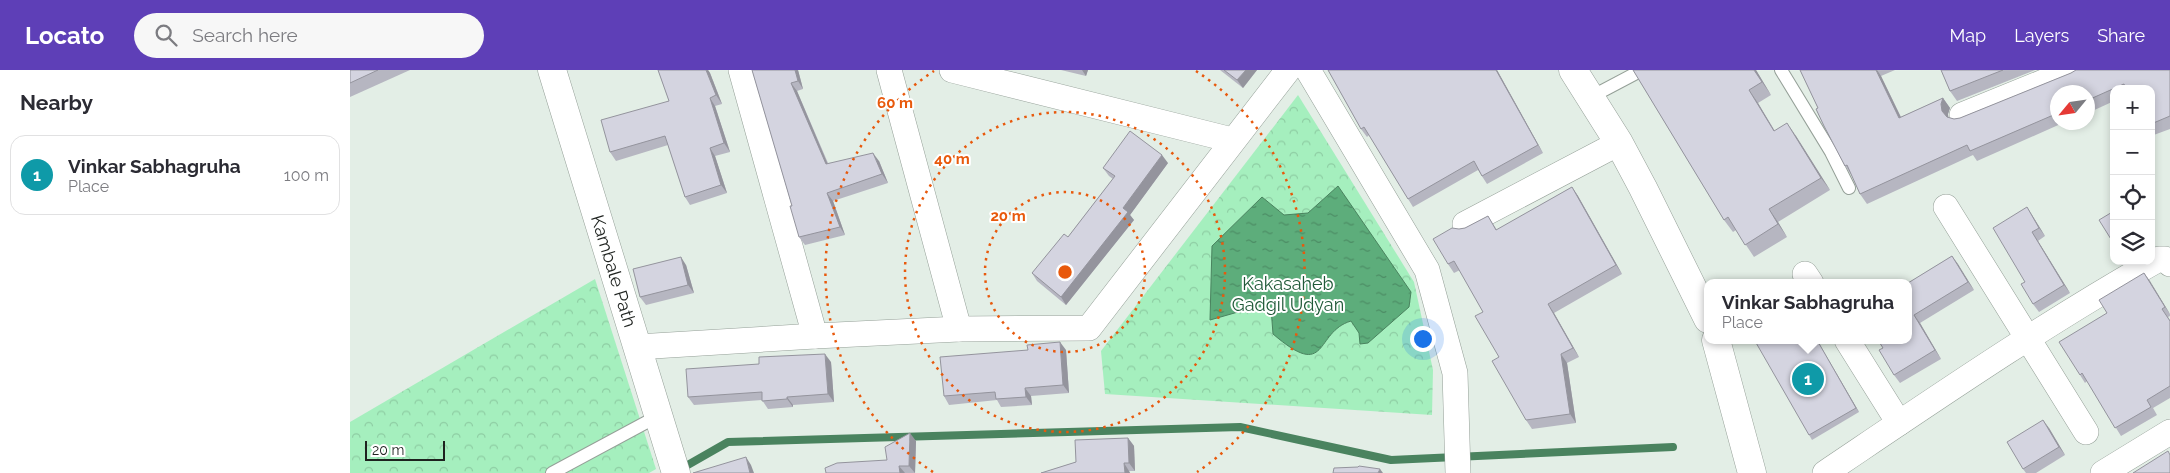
<!DOCTYPE html>
<meta charset="utf-8">
<style>
:root{--surface:#fff;--page:#f7f7f7;--text:#2b2b33;--muted:#7c7c81;--line:#e1e1e2;--accent:#5e3fb7}
body{margin:0;font-family:Raleway,sans-serif;background:var(--page);color:var(--text)}
.controls{position:absolute;right:15px;top:15px;display:grid;overflow:hidden;border-radius:10px;box-shadow:0 2px 8px #0003}
.controls button{width:45px;height:45px;display:grid;place-items:center;padding:0;border:0;border-bottom:1px solid var(--line);background:var(--surface);color:var(--text);font:25px sans-serif}
.compass{position:absolute;left:1700px;top:15px;width:45px;height:45px;border-radius:50%;background:var(--surface);box-shadow:0 2px 8px #0003;rotate:241deg}
.scale{position:absolute;left:15px;bottom:12px;width:80px;box-sizing:border-box;padding-left:5px;border:2px solid #1e221f;border-top:0;font-size:14px;line-height:18px;white-space:nowrap;color:#1e221f;-webkit-text-stroke:4px #fff;paint-order:stroke}
.you{position:absolute;left:1072px;top:268px;width:18px;height:18px;margin:-12px;border:4px solid #fff;border-radius:50%;background:#1a73e8;box-shadow:0 0 0 8px #1a73e833}
.badge{display:grid;place-items:center;width:32px;height:32px;border-radius:50%;background:var(--accent);color:#fff;font-size:16px;font-weight:700}
.pin{position:absolute;translate:-50% -50%;border:2px solid #fff;box-shadow:0 1px 5px #0006}
.popup{position:absolute;left:1354px;top:209px;width:208px;height:65px;box-sizing:border-box;display:grid;place-content:center;border-radius:10px;background:var(--surface);filter:drop-shadow(0 1px 4px #0005);font-size:16px;white-space:nowrap;color:var(--muted)}
.popup b{font-size:19px;color:var(--text)}
.popup::after{content:'';position:absolute;left:50%;top:100%;margin-left:-10px;border:10px solid transparent;border-top-color:var(--surface)}
.list{margin:0;padding:0;list-style:none}
h2{display:flex;justify-content:space-between;align-items:center;height:65px;margin:0;padding:0 20px;font-size:21px}
h2 small{font-size:16px;font-weight:400;color:var(--muted)}
.list li{display:grid;grid-template-columns:32px 1fr auto;gap:15px;align-items:center;box-sizing:border-box;height:80px;margin:0 10px 10px;padding:0 10px;border:1px solid var(--line);border-radius:15px}
.list b{display:block;font-size:19px;white-space:nowrap}
.list p{margin:0;font-size:16px;white-space:nowrap;color:var(--muted)}
.list em{font-size:16px;font-style:normal;color:var(--muted)}
.icon{flex:none;width:28px;height:28px;fill:none;stroke:currentColor;stroke-width:2;stroke-linecap:round;stroke-linejoin:round}
.map{position:relative;flex:none;width:1820px;height:403px;overflow:hidden}
header{display:flex;align-items:center;gap:30px;box-sizing:border-box;height:70px;padding:0 25px;background:var(--accent);color:#fff}
header strong{font-size:24px}
nav{display:flex;gap:28px;margin-inline-start:auto;font-size:18px}
.search{width:350px;height:45px;background:var(--page);display:flex;align-items:center;gap:12px;box-sizing:border-box;padding:0 18px;border-radius:28px;color:var(--muted);font-size:19px}
main{display:flex}
aside{flex:1;background:var(--surface)}
.map>svg:first-child{display:block}
.park{fill:url(#park-crowns)}
.water{fill:url(#water-ripples);stroke:#4a835f}
.lines{fill:none;stroke-linecap:round;stroke-linejoin:round}
.stream{stroke:#4a835f;stroke-width:8}
.lane-casing{stroke:#95a098;stroke-width:14}
.street-casing{stroke:#95a098;stroke-width:26}
.secondary-casing{stroke:#95a098;stroke-width:29}
.lane{stroke:#fff;stroke-width:12}
.street{stroke:#fff;stroke-width:25}
.secondary{stroke:#fff;stroke-width:28}
.wall{fill:#b6b6c1}
.shaded-wall{fill:#94949d}
.building{fill:#d4d4e0;stroke:#94949d}
.ring{fill:none;stroke:#e8590c;stroke-width:2.5;stroke-dasharray:2.5 5}
.labels{text-anchor:middle;dominant-baseline:central;stroke-width:4;stroke-linejoin:round;paint-order:stroke}
.street-label{font-size:18px;fill:#1e221f;stroke:#fff}
.park-label{font-size:18px;fill:#1f5938;stroke:#fff}
.centre{fill:#e8590c;stroke:#fff;stroke-width:2.5}
.ring-label{font-size:15px;text-anchor:middle;font-weight:bold;fill:#e8590c;stroke:#fff;stroke-width:4;stroke-linejoin:round;paint-order:stroke}
</style>
<header>
<strong>Locato</strong>
<div class="search"><svg class="icon" aria-label="search" viewBox="0 0 24 24"><circle cx="10" cy="10" r="6"/><path d="M15 15l6 6"/></svg>Search here</div>
<nav><a>Map</a><a>Layers</a><a>Share</a></nav>
</header>
<main>
<aside>
<h2>Nearby<small></small></h2>
<ul class="list">
<li><span class="badge" style="background:#0f9aa8">1</span><div><b>Vinkar Sabhagruha</b><p>Place</p></div><em>100 m</em></li>
</ul>
</aside>
<div class="map">
<svg width="1820" height="403" viewBox="0 0 1820 403">
<defs>
<pattern id="park-crowns" width="20" height="18" patternUnits="userSpaceOnUse" patternTransform="scale(1.25)"><rect width="20" height="18" fill="#a5efbe"/><path d="M2 6a3 3 0 1 1 6 0M12 15a3 3 0 1 1 6 0" fill="none" stroke="#8ecda3"/></pattern>
<pattern id="water-ripples" width="26" height="14" patternUnits="userSpaceOnUse" patternTransform="scale(1.25)"><rect width="26" height="14" fill="#5dad7b"/><path d="M2 4q2-2 4 0t4 0M15 11q2-2 4 0t4 0" fill="none" stroke="#4c8c64"/></pattern>
</defs>
<rect width="100%" height="100%" fill="#e3eee6"/>
<g class="park">
<polygon points="948,25 1064,212 1083,300 1082,345 755,324 751,281"/>
<polygon points="245,209 306,399 299,403 0,403 0,352"/>
</g>
<path class="water" d="M988,116L1061,222L1059,237L1018,273L1010,274L1009,263L1001,251C964,262 979,312 923,264L921,238L909,236L860,250L862,176L912,127L934,145L958,143Z"/>
<g class="lines">
<polyline class="stream" points="329,400 378,372 890,357 1041,390 1323,377"/>
<defs>
<g id="lane">
<polyline points="1431,0 1481,82 1499,118"/>
<polyline points="1239,28 1292,0"/>
<polyline points="202,403 308,346"/>
</g>
<g id="street">
<polyline points="391,0 465,266 609,259 739,258 938,0"/>
<polyline points="539,0 609,259"/>
<polyline points="602,0 882,70"/>
<polyline points="958,0 1077,200 1105,303 1108,403"/>
<polyline points="1612,45 1723,0"/>
<polyline points="1596,137 1736,362"/>
<polyline points="1115,154 1269,73"/>
<polyline points="1455,204 1461,213"/>
<polyline points="1497,270 1549,353"/>
<polyline points="287,277 465,266"/>
<path d="M1475,403C1585,329 1694,254 1809,189H1815L1820,194"/>
<polyline points="1753,403 1820,362"/>
</g>
<g id="secondary">
<polyline points="202,0 326,403"/>
<polyline points="1223,0 1269,73 1293,118 1358,249"/>
<polyline points="1366,270 1402,403"/>
</g>
</defs>
<use href="#lane" class="lane-casing"/>
<use href="#street" class="street-casing"/>
<use href="#secondary" class="secondary-casing"/>
<use href="#lane" class="lane"/>
<use href="#street" class="street"/>
<use href="#secondary" class="secondary"/>
</g>
<g class="wall">
<polygon points="0,0 60,0 0,27"/>
<polygon points="308,0 358,0 360,3 372,34 365,36 380,82 365,86 377,123 340,135 335,127 318,75 266,91 260,82 319,31"/>
<polygon points="402,0 448,0 453,19 447,21 478,93 529,91 538,113 483,131 495,165 455,175 449,167 442,136"/>
<polygon points="711,0 738,0 736,6"/>
<polygon points="870,0 907,0 893,18"/>
<polygon points="978,0 1147,0 1193,83 1137,114 1128,100 1063,137 1019,65 1017,67 1011,59"/>
<polygon points="1283,0 1406,0 1421,25 1408,33 1425,61 1446,66 1480,120 1428,152 1437,167 1404,187 1386,160 1383,162 1374,150"/>
<polygon points="1450,0 1545,0 1531,6 1551,47 1593,28 1600,38 1598,44 1598,47 1604,49 1610,48 1721,3 1726,0 1820,0 1820,59 1801,66 1801,19 1764,19 1764,31 1738,43 1738,22 1708,22 1708,52 1715,52 1627,91 1623,85 1517,134 1510,124 1502,106 1495,96 1474,56 1466,39 1468,38"/>
<polygon points="1591,0 1685,0 1607,31 1600,21"/>
<polygon points="818,93 780,145 784,150 716,235 687,211 682,203 718,167 763,109 759,106 753,98"/>
<polygon points="1222,117 1228,126 1272,204 1204,243 1229,287 1217,293 1226,353 1182,359 1176,350 1149,287 1133,242 1110,200 1104,203 1098,194 1109,159 1115,158 1138,146 1147,160"/>
<polygon points="1677,137 1695,166 1688,171 1720,223 1689,242 1683,234 1675,212"/>
<polygon points="1602,186 1624,220 1570,253 1591,289 1550,313 1544,305 1533,278 1558,213"/>
<polygon points="336,195 344,223 296,235 290,227"/>
<polygon points="1794,203 1820,244 1820,246 1818,247 1820,250 1820,328 1803,338 1807,345 1771,366 1737,311 1735,313 1730,305 1757,243"/>
<polygon points="1406,270 1467,270 1509,342 1462,370"/>
<polygon points="716,280 719,323 681,326 682,335 651,337 647,330 599,335 594,326"/>
<polygon points="481,292 484,332 443,335 443,337 418,339 412,330 344,335 338,327"/>
<polygon points="1699,358 1715,385 1686,403 1676,403 1673,399"/>
<polygon points="778,368 784,376 785,401 779,401 780,403 691,403 726,392"/>
<polygon points="566,371 565,403 476,403 537,390"/>
</g>
<g class="shaded-wall">
<polygon points="356,0 358,0 360,3 372,34 366,25"/>
<polygon points="445,0 448,0 453,19 448,11"/>
<polygon points="732,0 738,0 736,6"/>
<polygon points="896,0 907,0 893,18 887,10"/>
<polygon points="1146,0 1147,0 1193,83 1188,75"/>
<polygon points="1404,0 1406,0 1421,25 1412,12"/>
<polygon points="1526,0 1527,0 1531,6 1556,58 1549,48"/>
<polygon points="441,13 447,21 481,102 476,94"/>
<polygon points="1399,20 1408,33 1432,74 1424,61"/>
<polygon points="360,28 365,36 380,82 374,73"/>
<polygon points="1593,28 1600,38 1598,44 1599,51 1592,41 1591,34"/>
<polygon points="1437,53 1446,66 1480,120 1471,108"/>
<polygon points="360,78 365,86 377,123 371,115"/>
<polygon points="523,83 529,91 538,113 532,104"/>
<polygon points="812,85 818,93 780,145 784,150 716,235 711,227 773,138"/>
<polygon points="1222,117 1228,126 1272,204 1266,195"/>
<polygon points="477,123 483,131 495,165 490,157"/>
<polygon points="1677,137 1682,145 1695,166 1689,158"/>
<polygon points="1419,139 1428,152 1437,167 1428,154"/>
<polygon points="1682,162 1688,171 1720,223 1714,215"/>
<polygon points="1602,186 1608,194 1624,220 1618,212"/>
<polygon points="331,187 336,195 344,223 338,215"/>
<polygon points="1794,203 1800,211 1820,244 1815,237"/>
<polygon points="1198,234 1204,243 1229,287 1223,278"/>
<polygon points="1564,245 1570,253 1591,289 1585,280"/>
<polygon points="1467,270 1509,342 1506,338"/>
<polygon points="710,272 716,280 719,323 713,315"/>
<polygon points="475,284 481,292 484,332 478,324"/>
<polygon points="1211,284 1217,293 1226,353 1220,344"/>
<polygon points="675,318 681,326 682,335 676,327"/>
<polygon points="437,327 443,335 443,337 437,329"/>
<polygon points="1693,350 1699,358 1715,385 1709,377"/>
<polygon points="560,363 566,371 565,403 559,396"/>
<polygon points="778,368 784,376 785,401 779,393"/>
<polygon points="396,387 401,395 404,403 400,403"/>
<polygon points="774,393 779,401 780,403 775,403"/>
<polygon points="549,396 555,403 550,403"/>
<polygon points="1030,399 1033,403 1028,403"/>
</g>
<g class="building">
<polygon points="0,0 28,0 0,13"/>
<polygon points="308,0 356,0 366,25 360,28 374,73 360,78 371,115 335,127 315,66 260,82 251,50 319,31"/>
<polygon points="402,0 445,0 448,11 441,13 476,94 523,83 532,104 477,123 490,157 449,167 440,136 442,136"/>
<polygon points="874,0 896,0 887,10"/>
<polygon points="978,0 1146,0 1188,75 1132,106 1124,91 1058,129 1014,57 1011,59"/>
<polygon points="1283,0 1404,0 1412,12 1399,20 1424,61 1437,53 1471,108 1419,139 1428,154 1395,175 1378,147 1374,150"/>
<polygon points="1450,0 1526,0 1549,48 1593,28 1591,34 1592,41 1597,47 1604,49 1610,48 1721,3 1726,0 1820,0 1820,46 1801,54 1801,19 1776,19 1774,14 1738,30 1738,22 1708,22 1708,43 1620,81 1617,75 1510,124 1497,95 1495,96 1474,56 1466,39 1468,38"/>
<polygon points="1591,0 1653,0 1600,21"/>
<polygon points="780,61 812,85 773,138 778,142 711,227 682,203 714,164 718,167 765,106 753,98"/>
<polygon points="1222,117 1266,195 1198,234 1223,278 1211,284 1220,344 1176,350 1142,291 1149,287 1125,246 1133,242 1104,191 1098,194 1083,169 1102,158 1109,159 1115,158 1138,146 1146,160"/>
<polygon points="1677,137 1689,158 1682,162 1714,215 1683,234 1671,214 1675,212 1643,158"/>
<polygon points="1764,141 1764,174 1749,150"/>
<polygon points="1602,186 1618,212 1564,245 1585,280 1544,305 1529,280 1533,278 1528,270 1558,270 1558,213"/>
<polygon points="331,187 338,215 290,227 283,199"/>
<polygon points="1794,203 1815,237 1812,239 1820,251 1820,316 1797,330 1801,337 1765,358 1732,303 1730,305 1709,272 1757,243 1749,230"/>
<polygon points="1406,270 1467,270 1506,338 1459,365 1405,271"/>
<polygon points="710,272 713,315 675,318 676,327 646,329 645,322 594,326 590,287 678,280 677,275"/>
<polygon points="475,284 478,324 437,327 437,329 412,331 412,322 338,327 336,299 409,294 409,287"/>
<polygon points="1693,350 1709,377 1673,399 1657,372"/>
<polygon points="560,363 559,396 549,396 550,403 476,403 475,398 487,393 537,390 535,377"/>
<polygon points="778,368 779,393 774,393 775,403 691,403 726,392 725,370"/>
<polygon points="1818,381 1820,385 1820,403 1783,403"/>
<polygon points="396,387 400,403 343,403"/>
<polygon points="1009,396 1030,399 1028,403 983,403 984,398 1008,397"/>
</g>
<g class="ring">
<circle cx="715" cy="202" r="80"/>
<circle cx="715" cy="202" r="160"/>
<path d="M583 402A240 240 0 0 1 584 1M846 1A240 240 0 0 1 847 402"/>
</g>
<g class="labels">
<g class="street-label">
<text transform="translate(264 201) rotate(73)">Kambale Path</text>
</g>
<g class="park-label">
<text x="938" y="213">Kakasaheb<tspan x="938" dy="21">Gadgil Udyan</tspan></text>
</g>
</g>
<circle cx="715" cy="202" r="8" class="centre"/>
<g class="ring-label">
<text x="545" y="38">60 m</text>
<text x="602" y="94">40 m</text>
<text x="658" y="151">20 m</text>
</g>
</svg>
<div class="controls">
<button>+</button>
<button>−</button>
<button><svg class="icon" aria-label="locate" viewBox="0 0 24 24"><circle cx="12" cy="12" r="6"/><path d="M12 2v4M12 18v4M2 12h4M18 12h4"/></svg></button>
<button><svg class="icon" aria-label="layers" viewBox="0 0 24 24"><path d="M12 4l9 5-9 5-9-5zM3 14l9 5 9-5"/></svg></button>
</div>
<svg class="compass" viewBox="-18 -18 36 36"><path d="M0-13l5 13h-10z" fill="#e53935"/><path d="M0 13l5-13h-10z" fill="#7c7c81"/></svg>
<div class="scale">20 m</div>
<div class="you"></div>
<div class="pin badge" style="left:1458px;top:309px;background:#0f9aa8">1</div>
<div class="popup"><b>Vinkar Sabhagruha</b>Place</div>
</div>
</main>
